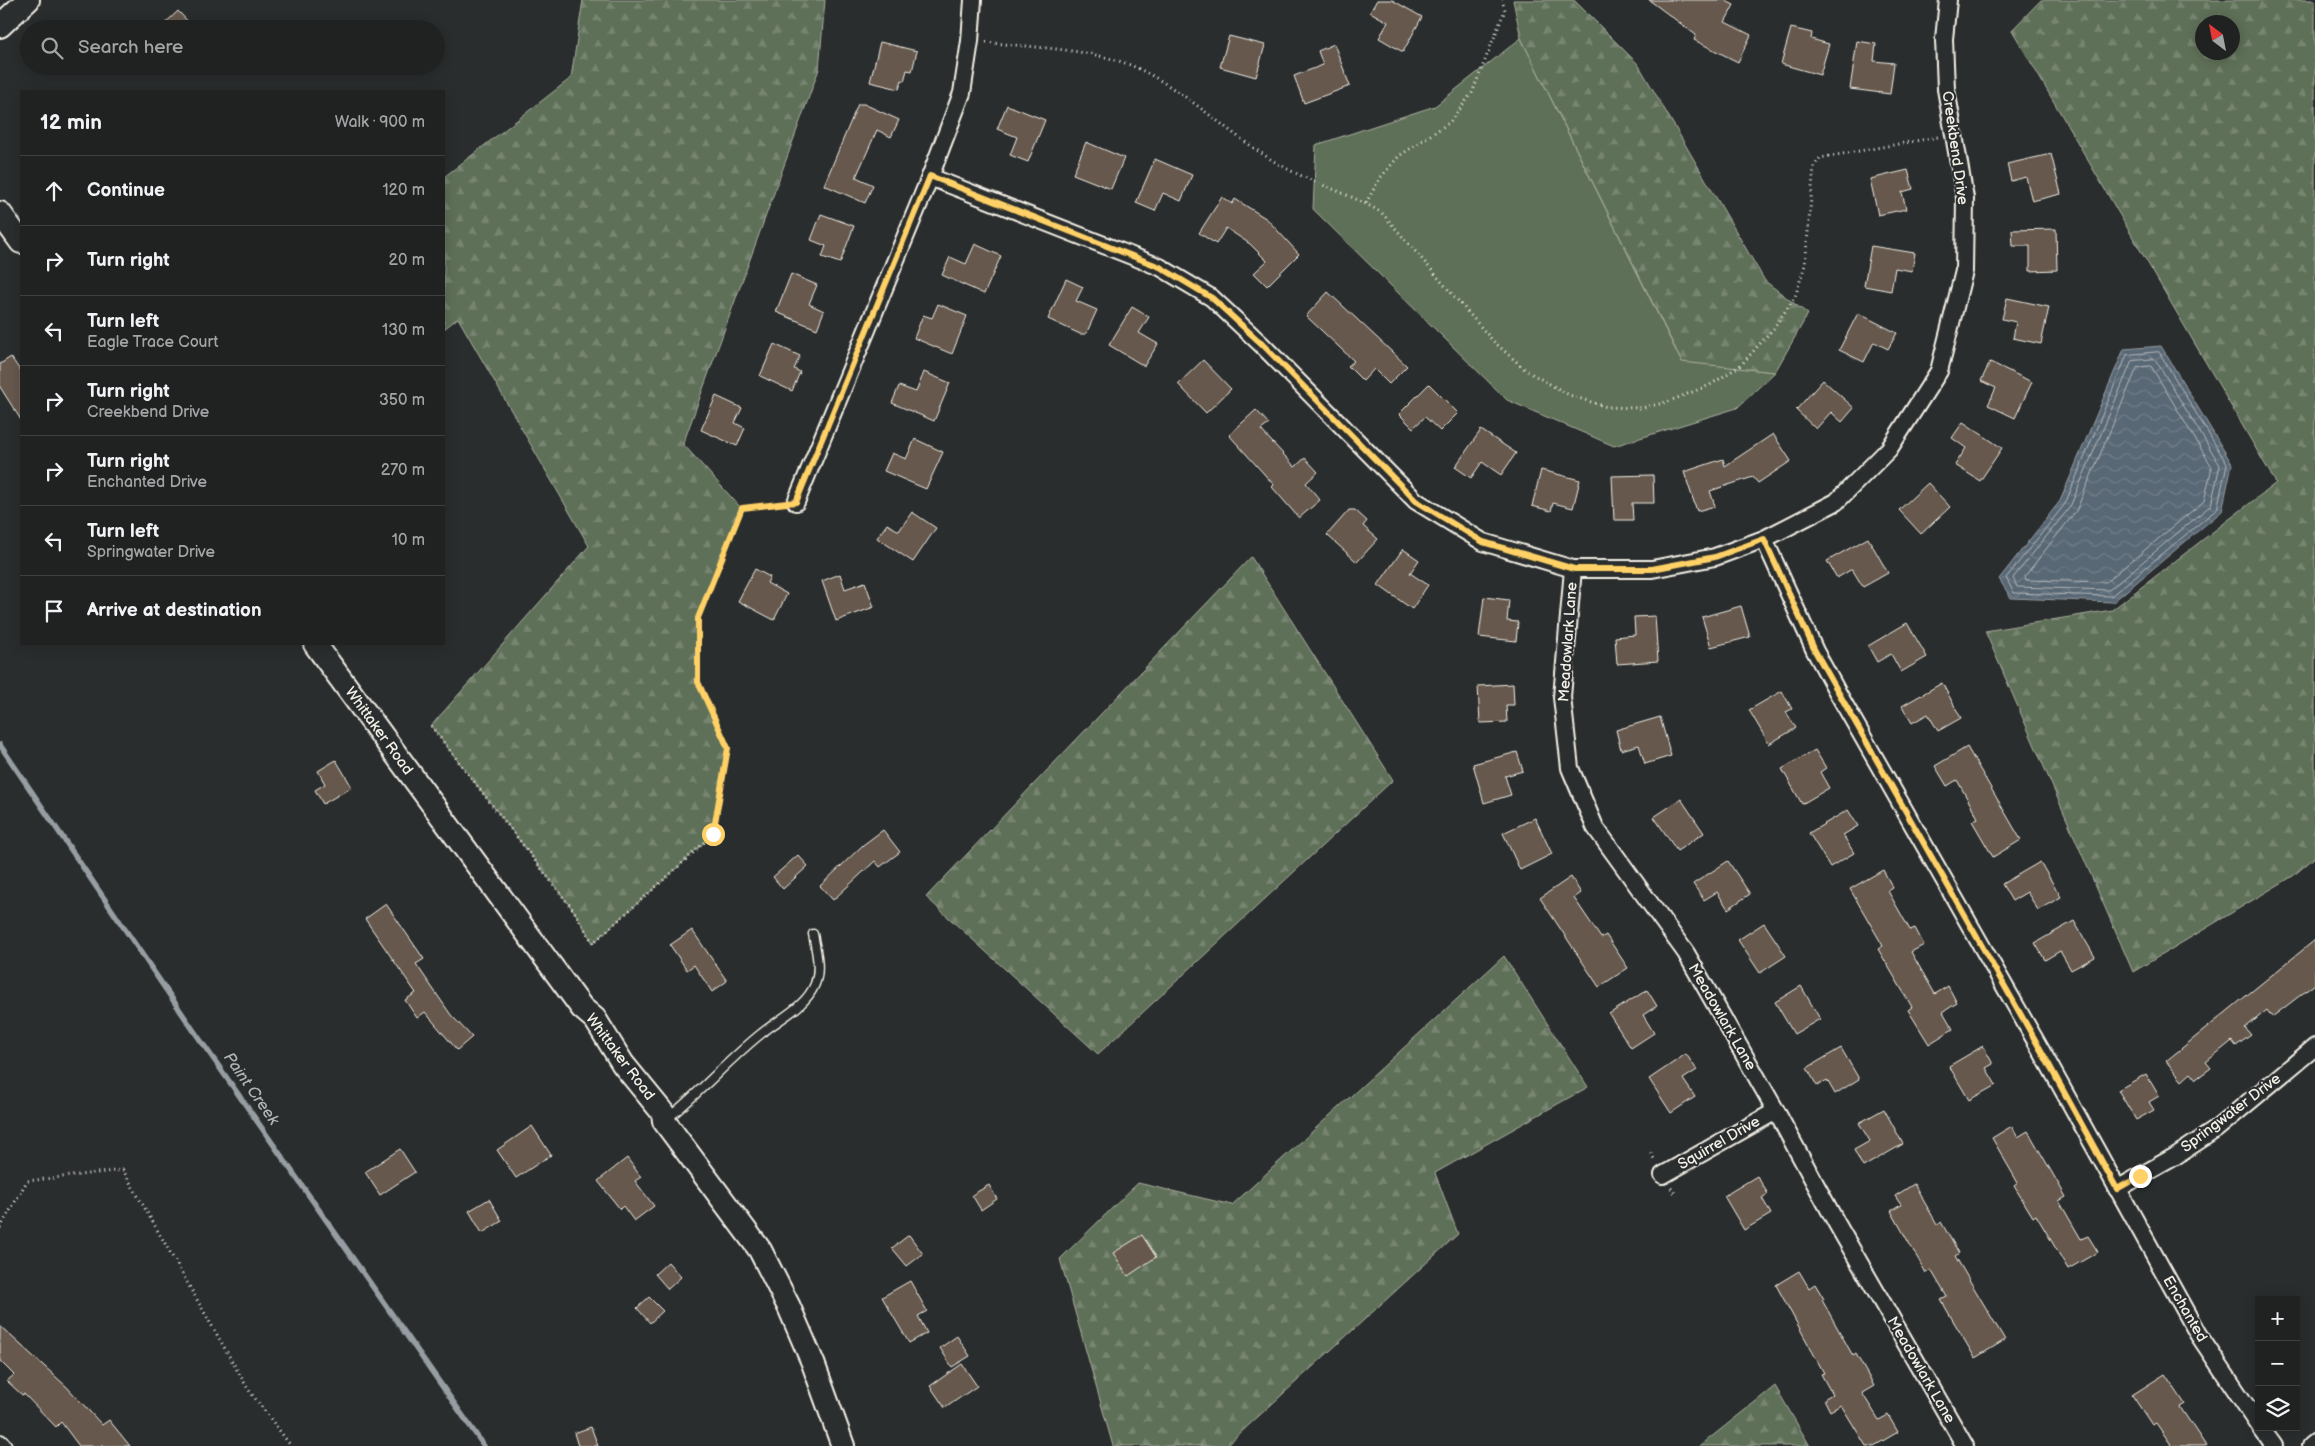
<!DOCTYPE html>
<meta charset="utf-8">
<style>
:root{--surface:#202222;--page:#2d2f2f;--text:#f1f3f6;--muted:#a2a4a5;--line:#3d3f40}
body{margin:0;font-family:"Balsamiq Sans",sans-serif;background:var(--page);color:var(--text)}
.controls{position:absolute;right:15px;bottom:15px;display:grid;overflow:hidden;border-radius:0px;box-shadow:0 2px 12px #0003}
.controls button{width:45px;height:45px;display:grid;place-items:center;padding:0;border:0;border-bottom:1px solid var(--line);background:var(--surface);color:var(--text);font:25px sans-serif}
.compass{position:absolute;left:2195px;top:15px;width:45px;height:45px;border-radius:50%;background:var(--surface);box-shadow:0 2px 12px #0003;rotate:328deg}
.stop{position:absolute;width:15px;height:15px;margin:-11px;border:4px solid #ffd166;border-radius:50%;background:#fff}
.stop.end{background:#ffd166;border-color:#fff;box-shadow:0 1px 5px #0008}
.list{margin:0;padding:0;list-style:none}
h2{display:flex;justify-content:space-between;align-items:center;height:65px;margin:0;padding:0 20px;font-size:21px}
h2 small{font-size:16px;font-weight:400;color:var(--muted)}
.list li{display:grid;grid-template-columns:32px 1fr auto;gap:15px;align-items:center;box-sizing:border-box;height:70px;padding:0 20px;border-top:1px solid var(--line)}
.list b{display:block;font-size:19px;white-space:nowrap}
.list p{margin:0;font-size:16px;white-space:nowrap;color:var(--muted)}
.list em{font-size:16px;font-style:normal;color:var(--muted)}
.icon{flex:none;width:28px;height:28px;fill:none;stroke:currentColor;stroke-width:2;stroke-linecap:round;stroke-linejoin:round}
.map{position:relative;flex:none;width:2315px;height:1446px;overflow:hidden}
.search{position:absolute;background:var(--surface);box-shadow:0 2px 12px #0003;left:20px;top:20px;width:425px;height:55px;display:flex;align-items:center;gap:12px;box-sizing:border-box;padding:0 18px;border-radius:28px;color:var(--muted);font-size:19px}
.panel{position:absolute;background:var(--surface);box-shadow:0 2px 12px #0003;left:20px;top:90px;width:425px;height:555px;border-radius:0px}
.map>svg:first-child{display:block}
.green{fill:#5f7059;stroke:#aab0a0}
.forest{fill:url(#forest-firs);stroke:#aab0a0;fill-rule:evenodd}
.water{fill:url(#water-waves);stroke:#979ea3}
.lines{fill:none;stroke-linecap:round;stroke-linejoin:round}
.shore{stroke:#b6baba;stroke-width:1}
.stream{stroke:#979ea3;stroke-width:5.5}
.building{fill:#66594d;stroke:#f4f1e8}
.service-casing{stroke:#f4f1e8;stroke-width:11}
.minor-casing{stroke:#f4f1e8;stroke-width:20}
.secondary-casing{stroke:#f4f1e8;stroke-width:26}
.path{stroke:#f4f1e8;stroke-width:3;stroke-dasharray:1 4;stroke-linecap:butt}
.service{stroke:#2a2d2e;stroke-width:8}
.minor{stroke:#2a2d2e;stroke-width:16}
.secondary{stroke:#2a2d2e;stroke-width:22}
.route{stroke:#ffd166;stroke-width:6}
.labels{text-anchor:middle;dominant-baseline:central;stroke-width:4;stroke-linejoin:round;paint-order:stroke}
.street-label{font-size:15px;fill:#f4f1e8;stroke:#2a2d2e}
.water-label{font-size:16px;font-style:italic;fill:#aeb3b4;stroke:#2a2d2e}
</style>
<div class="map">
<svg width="2315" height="1446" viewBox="0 0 2315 1446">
<defs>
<pattern id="forest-firs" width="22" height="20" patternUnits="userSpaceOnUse" patternTransform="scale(1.25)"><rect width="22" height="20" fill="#5f7059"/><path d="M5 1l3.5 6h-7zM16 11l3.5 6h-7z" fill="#778571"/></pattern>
<pattern id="water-waves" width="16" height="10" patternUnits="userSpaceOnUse" patternTransform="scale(1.25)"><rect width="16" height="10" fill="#596775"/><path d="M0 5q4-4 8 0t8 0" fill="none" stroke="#717d89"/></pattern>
</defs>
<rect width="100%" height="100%" fill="#2a2d2e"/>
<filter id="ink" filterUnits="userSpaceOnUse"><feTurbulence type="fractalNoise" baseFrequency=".02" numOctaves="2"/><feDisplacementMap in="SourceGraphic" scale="10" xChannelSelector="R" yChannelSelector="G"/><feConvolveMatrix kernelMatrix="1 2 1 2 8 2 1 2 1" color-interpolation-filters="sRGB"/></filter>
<g filter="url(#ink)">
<polygon class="green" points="1521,38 1681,361 1775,372 1737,408 1614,446 1507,400 1313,209 1316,145 1435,106"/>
<g class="forest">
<polygon points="583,0 825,0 819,69 683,444 742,509 698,618 698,682 728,748 713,834 677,868 593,943 574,911 431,726 589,546 458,318 444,329 444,177 571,78"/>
<polygon points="1513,0 1574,0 1638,64 1765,281 1808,314 1775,372 1682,362 1521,38"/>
<path d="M2041,0H2315V857L2293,876L2133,972L1985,631L2112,610L2276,483L2012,30ZM2202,22H2232V52H2202Z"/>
<polygon points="1251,557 1393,780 1098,1054 926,897"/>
<polygon points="1504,956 1588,1087 1435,1173 1458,1234 1226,1446 1113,1446 1060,1259 1138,1183 1232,1205"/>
<polygon points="1775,1386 1810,1446 1700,1446"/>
</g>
<polygon class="water" points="2161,346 2232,464 2222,511 2113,602 2011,598 1999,579 2060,501 2124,349"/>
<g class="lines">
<g class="shore">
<polygon points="2159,352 2227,464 2217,509 2111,596 2014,593 2006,578 2065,504 2127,355"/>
<polygon points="2155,359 2220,465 2211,505 2109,590 2017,587 2013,578 2070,507 2132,361"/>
<polygon points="2151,366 2212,467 2204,501 2106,582 2026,580 2025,576 2076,511 2137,368"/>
</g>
<polyline class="stream" points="0,745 194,1031 484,1446"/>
</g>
<g class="building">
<polygon points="1377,0 1392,0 1422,17 1403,52 1379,38 1388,22 1370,12"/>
<polygon points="1649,0 1724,0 1734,5 1725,22 1751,35 1738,62 1694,40 1696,35"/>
<polygon points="178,11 195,29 159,29"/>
<polygon points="1791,28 1812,33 1811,39 1829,44 1820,75 1781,64"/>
<polygon points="1229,36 1265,45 1256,77 1220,67"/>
<polygon points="1857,41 1876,44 1874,61 1894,63 1890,94 1850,89"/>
<polygon points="880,42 917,51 912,71 907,70 904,81 902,80 899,89 870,82"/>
<polygon points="1334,44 1350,86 1304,103 1294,76 1323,65 1318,51"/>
<polygon points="858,104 864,104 899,120 891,137 877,130 856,177 873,185 865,203 824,185"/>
<polygon points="1007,105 1045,120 1028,162 1010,155 1017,137 997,129"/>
<polygon points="1086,142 1124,158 1111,189 1073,174"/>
<polygon points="2051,154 2061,194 2032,201 2026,177 2011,181 2007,164"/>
<polygon points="1155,159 1192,175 1181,201 1163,193 1155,211 1136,203"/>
<polygon points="1908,170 1913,189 1902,192 1906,209 1878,215 1870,179"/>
<polygon points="1222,197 1232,204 1235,199 1267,219 1299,254 1267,286 1254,273 1267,261 1250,244 1226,228 1216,244 1199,233"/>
<polygon points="821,214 854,226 840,263 822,257 826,246 811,240"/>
<polygon points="2056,229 2057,270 2030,271 2030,246 2013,246 2012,230"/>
<polygon points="975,244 1001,256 984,294 942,275 950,257 966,264"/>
<polygon points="1871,246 1915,253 1912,271 1895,268 1891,291 1864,286"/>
<polygon points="791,274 817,285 809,304 824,311 817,329 776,312"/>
<polygon points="1066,279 1083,287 1076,301 1097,310 1086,334 1080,334 1048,319"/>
<polygon points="1328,292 1407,366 1389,384 1374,369 1363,381 1348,366 1354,361 1306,316"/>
<polygon points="2007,298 2049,307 2041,344 2013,338 2016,322 2002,319"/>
<polygon points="938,304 967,316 952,354 914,338 923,315 932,318"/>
<polygon points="1132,307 1149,317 1139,333 1158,344 1144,366 1109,345"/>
<polygon points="1858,313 1897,333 1888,349 1874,342 1864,362 1839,350"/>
<polygon points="774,344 800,356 794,369 800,372 792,391 760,376"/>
<polygon points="11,357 21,372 21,420 0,387 0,364"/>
<polygon points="1203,360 1231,389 1206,413 1178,384"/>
<polygon points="1990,362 2032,382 2015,418 1988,405 1996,388 1981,381"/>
<polygon points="924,372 950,383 934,421 892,403 899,386 916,392"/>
<polygon points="1823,380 1854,408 1842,422 1831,412 1816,429 1796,410"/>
<polygon points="1429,384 1458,413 1440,431 1425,417 1413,428 1399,414"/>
<polygon points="716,396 742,408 735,423 745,428 737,446 701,430"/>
<polygon points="1256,410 1269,424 1261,430 1295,467 1305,458 1318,472 1306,483 1320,500 1299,518 1272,487 1274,485 1229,435"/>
<polygon points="1963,422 2002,448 1980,481 1955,465 1966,448 1952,438"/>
<polygon points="1481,430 1516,453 1501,475 1482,462 1471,478 1455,467"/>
<polygon points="1773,434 1791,461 1758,483 1753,477 1710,491 1715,506 1697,511 1684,472 1723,459 1725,466"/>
<polygon points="915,439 943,452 926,489 884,471 892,453 906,459"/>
<polygon points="1541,470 1580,480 1573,508 1553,503 1551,511 1532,506"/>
<polygon points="1653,475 1654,503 1632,503 1633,520 1614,520 1612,476"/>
<polygon points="1928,483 1950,507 1921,534 1899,510"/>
<polygon points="1349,510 1355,510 1367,521 1363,526 1378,539 1357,562 1327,535"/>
<polygon points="912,512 936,528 913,562 877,538 887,524 899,531"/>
<polygon points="1868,538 1888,573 1863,587 1852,569 1837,578 1827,561"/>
<polygon points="1403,549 1419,560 1410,573 1428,585 1412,609 1378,585"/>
<polygon points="755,569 770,577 767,583 787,594 774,620 738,601"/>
<polygon points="840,574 845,589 865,582 874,607 836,621 822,581"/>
<polygon points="1484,597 1509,600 1507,621 1518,622 1516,641 1479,637"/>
<polygon points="1741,606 1750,637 1711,647 1702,617"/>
<polygon points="1655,616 1658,661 1617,664 1615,637 1635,635 1634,617"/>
<polygon points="1907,623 1927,657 1901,672 1891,654 1877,662 1868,646"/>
<polygon points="1942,683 1961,718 1938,731 1928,714 1912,723 1902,706"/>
<polygon points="1513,684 1514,705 1506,705 1507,722 1480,723 1478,686"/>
<polygon points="1782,691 1792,709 1786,712 1796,728 1769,744 1749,710"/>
<polygon points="1660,717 1671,756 1645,764 1639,745 1621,750 1616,730"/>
<polygon points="1967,747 2021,840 1993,857 1972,821 1978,818 1957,780 1947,786 1935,766"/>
<polygon points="1815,750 1826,768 1820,772 1829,788 1802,804 1782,769"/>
<polygon points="1517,752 1523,771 1505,776 1511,795 1484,803 1473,764"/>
<polygon points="336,760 352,787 323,804 315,790 325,784 318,771"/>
<polygon points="1681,799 1704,833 1677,851 1654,817"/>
<polygon points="1848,810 1858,826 1843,835 1854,853 1830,867 1809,833"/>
<polygon points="1535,818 1552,854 1520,870 1503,833"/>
<polygon points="883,830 900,852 880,867 875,861 833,900 820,886 863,845"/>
<polygon points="798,855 808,866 783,889 773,877"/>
<polygon points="1728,861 1750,894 1728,909 1717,892 1704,900 1693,884"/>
<polygon points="2040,862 2061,897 2038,910 2027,892 2012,901 2002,884"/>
<polygon points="1883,870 1893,888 1888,891 1910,930 1915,928 1924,945 1911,952 1935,994 1948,986 1957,1003 1943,1012 1953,1029 1929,1044 1908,1010 1912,1007 1878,949 1883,946 1850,889"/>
<polygon points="1571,877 1581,893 1574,898 1601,938 1606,935 1628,968 1599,987 1540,898"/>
<polygon points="386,904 424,959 416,964 451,1015 472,1037 457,1050 425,1012 417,1018 405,1000 416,993 365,919"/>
<polygon points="2074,921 2095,957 2071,970 2060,951 2045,960 2035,943"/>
<polygon points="1764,923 1786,956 1760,973 1738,940"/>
<polygon points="692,930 727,981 712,992 694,965 687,970 670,945"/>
<polygon points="2315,940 2315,984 2272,1017 2267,1010 2245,1028 2251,1035 2236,1046 2232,1041 2206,1062 2211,1068 2196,1079 2191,1073 2182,1081 2166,1061"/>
<polygon points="1801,986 1820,1019 1794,1034 1775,1002"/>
<polygon points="1647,990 1657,1006 1643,1015 1654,1033 1631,1048 1609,1014"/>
<polygon points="1983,1046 1993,1064 1986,1068 1996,1085 1969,1100 1949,1066"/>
<polygon points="1841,1048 1859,1079 1835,1094 1827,1080 1817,1086 1807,1068"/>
<polygon points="1686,1054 1697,1070 1683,1079 1695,1097 1671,1113 1649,1079"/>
<polygon points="2146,1074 2159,1096 2149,1102 2154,1110 2136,1120 2118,1090"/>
<polygon points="1884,1109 1903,1144 1863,1167 1854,1150 1870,1141 1859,1123"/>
<polygon points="532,1126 551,1155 516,1178 497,1150"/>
<polygon points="2012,1126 2018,1137 2028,1131 2066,1197 2059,1201 2081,1239 2088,1236 2098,1252 2068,1269 2036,1215 2033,1217 2014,1186 2018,1183 1992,1138"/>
<polygon points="400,1149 415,1172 380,1195 365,1172"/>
<polygon points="627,1158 641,1177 635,1181 654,1206 634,1221 623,1206 620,1209 598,1181"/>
<polygon points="1757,1176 1768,1194 1762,1198 1771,1214 1744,1230 1724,1196"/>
<polygon points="1914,1184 1937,1224 1941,1222 1959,1253 1955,1256 2005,1340 1975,1358 1941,1300 1947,1297 1931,1270 1926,1273 1891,1211 1901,1205 1895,1196"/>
<polygon points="989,1185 997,1199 981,1210 972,1195"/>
<polygon points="489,1199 502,1221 482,1233 469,1211"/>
<polygon points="909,1235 923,1254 907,1266 892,1248"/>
<polygon points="1142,1235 1156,1257 1128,1276 1113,1253"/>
<polygon points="668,1262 681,1277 668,1289 655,1274"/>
<polygon points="1799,1271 1809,1288 1815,1284 1824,1299 1822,1300 1853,1356 1856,1354 1874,1386 1862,1393 1879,1420 1888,1415 1898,1432 1874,1446 1866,1446 1841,1405 1830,1411 1824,1399 1832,1394 1821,1374 1824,1373 1776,1285"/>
<polygon points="910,1281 927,1311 918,1316 927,1333 909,1343 882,1297"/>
<polygon points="649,1297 663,1311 650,1323 637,1308"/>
<polygon points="0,1326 67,1387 102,1425 109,1420 130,1446 79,1446 61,1422 56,1427 24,1394 22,1395 7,1381 14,1375 0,1361"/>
<polygon points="957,1336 970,1356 952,1367 940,1348"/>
<polygon points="962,1364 977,1386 945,1408 930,1386"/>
<polygon points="2165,1374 2185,1404 2180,1407 2206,1446 2172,1446 2156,1423 2152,1425 2132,1395"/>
<polygon points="591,1427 598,1446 578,1446 574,1433"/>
</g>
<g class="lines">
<defs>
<path id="service" d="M668,1118C701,1092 729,1059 762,1033C780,1018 806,1007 815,984C821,969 816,950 813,934"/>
<g id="minor">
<polyline points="930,177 1160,267 1212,298 1262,345 1416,501 1483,542 1573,569 1652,569 1715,557 1764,539 1836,502 1889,449 1939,371 1964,271 1965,198 1946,89 1944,39 1948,0"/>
<polyline points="796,502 930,177 962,93 970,41 973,0"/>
<polyline points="1764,539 1815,651 1839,695 2047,1061 2198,1334 2259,1425"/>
<polyline points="1573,569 1562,697 1570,768 1595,827 1686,953 1776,1111 1837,1224 1965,1446"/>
<polyline points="1663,1175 1776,1111"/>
<polyline points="2117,1189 2174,1157 2215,1130 2315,1047"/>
<polyline points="2260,1427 2274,1446"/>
<polyline points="0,1443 3,1446"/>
<polyline points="2310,1446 2315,1442"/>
</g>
<g id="secondary">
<polyline points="0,26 28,0"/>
<polyline points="0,213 21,242"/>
<polyline points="315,644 582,1008 595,1019 623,1064 663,1113 664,1121 760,1250 789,1307 813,1363 843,1446"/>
</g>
</defs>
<use href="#service" class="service-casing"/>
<use href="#minor" class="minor-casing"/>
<use href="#secondary" class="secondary-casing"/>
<g class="path">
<path d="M986,42C1033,48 1091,48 1135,67C1189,92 1231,137 1282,166C1314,184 1350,193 1382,213L1493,341L1527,371L1569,395L1607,407L1642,408L1667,402L1710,385L1741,365L1773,329L1795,297L1805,265L1814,166L1820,158L1938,137"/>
<polyline points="1366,203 1380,178 1399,156 1450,122 1472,93 1505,10 1502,0"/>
<polyline points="431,726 574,911 593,943 677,868 713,834 728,748 698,682 698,618 742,509 780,504"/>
<polyline points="1651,1153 1655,1161"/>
<polyline points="1671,1188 1677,1196"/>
<polyline points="0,1228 27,1181 123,1170 248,1389 291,1446"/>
</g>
<use href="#service" class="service"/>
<use href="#minor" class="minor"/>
<use href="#secondary" class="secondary"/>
</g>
</g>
<g class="lines" filter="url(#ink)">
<polyline class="route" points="713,834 728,748 698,682 698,618 742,508 796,502 930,176 1160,267 1212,298 1262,344 1416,501 1483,542 1574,569 1652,569 1715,557 1764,539 1815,651 2047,1061 2117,1189 2140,1176"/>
</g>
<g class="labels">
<g class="street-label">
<text transform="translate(1955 148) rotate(82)">Creekbend Drive</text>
<text transform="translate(1568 642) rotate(-86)">Meadowlark Lane</text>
<text transform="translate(379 731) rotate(54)">Whittaker Road</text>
<text transform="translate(1722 1017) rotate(60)">Meadowlark Lane</text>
<text transform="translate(620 1057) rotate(53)">Whittaker Road</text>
<text transform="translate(2231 1113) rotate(-37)">Springwater Drive</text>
<text transform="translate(1719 1143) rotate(-30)">Squirrel Drive</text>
<text transform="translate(2185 1309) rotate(60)">Enchanted</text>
<text transform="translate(1921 1370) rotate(60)">Meadowlark Lane</text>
</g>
<g class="water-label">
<text transform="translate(251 1089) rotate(55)">Paint Creek</text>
</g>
</g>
</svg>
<div class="controls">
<button>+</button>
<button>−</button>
<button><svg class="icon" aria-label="layers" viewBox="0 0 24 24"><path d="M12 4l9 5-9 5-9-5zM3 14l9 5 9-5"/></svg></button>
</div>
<svg class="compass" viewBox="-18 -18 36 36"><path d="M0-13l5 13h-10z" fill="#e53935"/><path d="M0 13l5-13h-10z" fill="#a2a4a5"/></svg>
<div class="stop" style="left:713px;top:834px"></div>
<div class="stop end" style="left:2140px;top:1176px"></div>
<div class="search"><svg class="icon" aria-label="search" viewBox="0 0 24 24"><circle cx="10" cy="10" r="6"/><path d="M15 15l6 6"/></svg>Search here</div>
<section class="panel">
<h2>12 min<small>Walk · 900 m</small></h2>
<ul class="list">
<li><svg class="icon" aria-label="ahead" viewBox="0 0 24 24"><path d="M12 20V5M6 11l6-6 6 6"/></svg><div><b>Continue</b></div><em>120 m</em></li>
<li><svg class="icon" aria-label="right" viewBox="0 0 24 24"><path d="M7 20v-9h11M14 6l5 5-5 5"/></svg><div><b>Turn right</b></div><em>20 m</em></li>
<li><svg class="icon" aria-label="left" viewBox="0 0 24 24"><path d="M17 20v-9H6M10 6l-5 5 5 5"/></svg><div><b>Turn left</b><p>Eagle Trace Court</p></div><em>130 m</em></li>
<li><svg class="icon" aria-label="right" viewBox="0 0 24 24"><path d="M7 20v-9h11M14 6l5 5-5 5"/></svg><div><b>Turn right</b><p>Creekbend Drive</p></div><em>350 m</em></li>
<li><svg class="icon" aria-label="right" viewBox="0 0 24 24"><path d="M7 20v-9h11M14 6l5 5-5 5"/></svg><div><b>Turn right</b><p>Enchanted Drive</p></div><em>270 m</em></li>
<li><svg class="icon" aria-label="left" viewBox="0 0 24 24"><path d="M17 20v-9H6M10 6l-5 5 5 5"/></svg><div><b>Turn left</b><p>Springwater Drive</p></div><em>10 m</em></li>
<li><svg class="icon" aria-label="arrive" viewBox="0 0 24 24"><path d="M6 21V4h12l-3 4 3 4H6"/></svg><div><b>Arrive at destination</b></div></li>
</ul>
</section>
</div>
